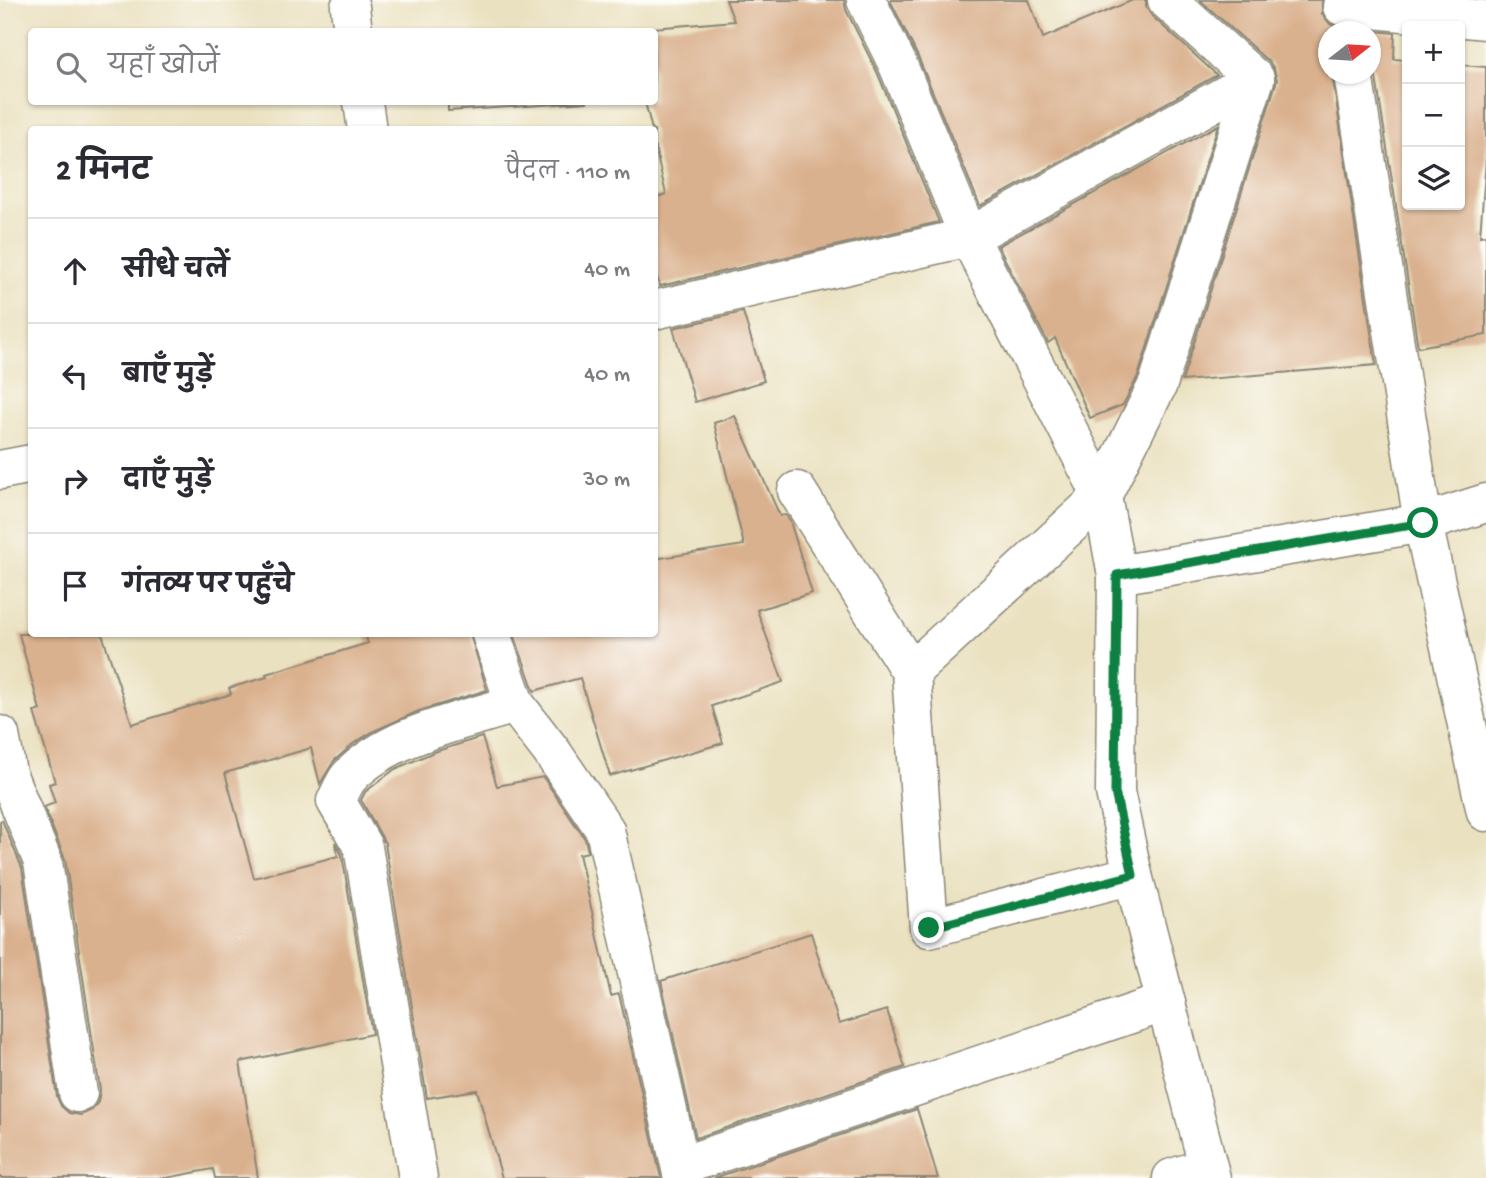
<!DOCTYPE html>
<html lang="hi">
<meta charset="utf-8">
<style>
:root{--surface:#fff;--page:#f7f7f7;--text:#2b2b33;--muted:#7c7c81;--line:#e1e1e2}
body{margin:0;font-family:"Gochi Hand","Playpen Sans Deva",sans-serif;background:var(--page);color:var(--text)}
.controls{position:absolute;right:21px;top:21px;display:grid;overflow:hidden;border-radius:7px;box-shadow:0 2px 5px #0004}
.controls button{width:63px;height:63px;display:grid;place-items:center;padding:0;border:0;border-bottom:2px solid var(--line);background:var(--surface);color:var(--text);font:35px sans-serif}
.compass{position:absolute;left:1318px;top:21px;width:63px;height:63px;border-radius:50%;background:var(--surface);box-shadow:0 2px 5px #0004;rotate:73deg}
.stop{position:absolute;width:21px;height:21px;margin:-16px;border:5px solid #0b8043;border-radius:50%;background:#fff}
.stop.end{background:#0b8043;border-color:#fff;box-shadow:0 2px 7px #0008}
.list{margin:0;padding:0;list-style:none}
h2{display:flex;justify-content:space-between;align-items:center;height:91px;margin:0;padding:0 28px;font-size:30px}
h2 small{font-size:23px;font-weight:400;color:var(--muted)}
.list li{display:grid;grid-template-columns:46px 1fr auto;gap:21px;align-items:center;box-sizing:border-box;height:105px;padding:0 28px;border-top:2px solid var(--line)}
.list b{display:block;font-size:26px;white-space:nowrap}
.list em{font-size:23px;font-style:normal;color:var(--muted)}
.icon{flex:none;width:38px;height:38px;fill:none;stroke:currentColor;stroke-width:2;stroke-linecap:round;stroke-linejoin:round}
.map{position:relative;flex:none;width:1486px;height:1178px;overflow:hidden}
.search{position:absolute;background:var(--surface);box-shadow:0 2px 5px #0004;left:28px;top:28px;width:630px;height:77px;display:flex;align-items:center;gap:18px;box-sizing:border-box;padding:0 24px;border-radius:7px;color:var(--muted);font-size:26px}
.panel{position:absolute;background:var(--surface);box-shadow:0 2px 5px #0004;left:28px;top:126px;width:630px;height:511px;border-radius:7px}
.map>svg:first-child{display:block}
.building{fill:#dab18e}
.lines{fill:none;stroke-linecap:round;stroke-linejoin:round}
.minor-casing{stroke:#8a8676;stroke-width:41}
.minor{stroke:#fff;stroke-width:38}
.route{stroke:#0b8043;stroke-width:9}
</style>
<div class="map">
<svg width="1486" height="1178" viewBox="0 0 1486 1178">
<rect width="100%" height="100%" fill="#fdfcf7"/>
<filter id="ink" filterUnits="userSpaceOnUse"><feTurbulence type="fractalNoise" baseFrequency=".0143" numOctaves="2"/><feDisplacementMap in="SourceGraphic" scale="14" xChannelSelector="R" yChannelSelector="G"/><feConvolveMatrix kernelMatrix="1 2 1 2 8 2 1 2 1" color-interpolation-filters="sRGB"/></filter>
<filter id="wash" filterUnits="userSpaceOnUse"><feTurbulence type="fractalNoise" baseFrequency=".00686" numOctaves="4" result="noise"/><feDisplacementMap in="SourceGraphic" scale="28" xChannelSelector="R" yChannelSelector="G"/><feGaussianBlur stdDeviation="1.57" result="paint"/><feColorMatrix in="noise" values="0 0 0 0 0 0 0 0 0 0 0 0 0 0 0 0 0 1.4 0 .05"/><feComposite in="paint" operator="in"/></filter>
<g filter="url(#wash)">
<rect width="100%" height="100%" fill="#eae1c0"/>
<g id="blocks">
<g class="building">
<polygon points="726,0 844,0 846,10 878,74 939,222 660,286 654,268 654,198 666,194 654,143 654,130 652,130 645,102 654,102 654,32 606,32 734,21"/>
<polygon points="890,0 1029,0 1043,38 1133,0 1146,0 1146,7 1152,16 1217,75 980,206 918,57"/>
<polygon points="1200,0 1322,0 1322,14 1330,24 1340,28 1395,33 1394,59 1407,60 1407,205 1460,205 1460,65 1486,67 1486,159 1480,236 1486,235 1486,335 1418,347 1375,71 1370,61 1370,32 1328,32 1328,74 1332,74 1376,365 1182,381 1277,80 1274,69 1270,63"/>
<polygon points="448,102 588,102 448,111"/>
<polygon points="1218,125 1138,376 1123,405 1090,418 1055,338 1048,343 998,246"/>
<polygon points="743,312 764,381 695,402 673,328"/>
<polygon points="735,416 780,516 786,515 790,521 812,593 757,610 783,682 712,706 723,743 610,776 580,678 534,691 514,634 654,634 654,559 744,545 714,423"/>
<polygon points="19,634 102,634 132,724 231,694 229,688 267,677 266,674 368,643 365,634 470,634 487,690 419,711 374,731 353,744 334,761 320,784 311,748 225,773 254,878 338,856 335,842 342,855 372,1034 240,1062 258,1178 215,1178 213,1169 166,1178 0,1178 0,821 2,820 22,868 57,1097 61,1106 69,1113 81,1115 92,1110 98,1102 100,1090 65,859 44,807 55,803 49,784 55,782 34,712 40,710"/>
<polygon points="482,737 497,786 543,777 585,839 588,852 579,854 611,996 619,994 661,1178 502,1178 477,1090 427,1098 385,843 361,800 365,792 395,769 434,752"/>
<polygon points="811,933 839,1024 887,1010 905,1067 696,1138 661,981"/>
<polygon points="917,1109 938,1178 714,1178"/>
</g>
</g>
</g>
<g filter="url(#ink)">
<use href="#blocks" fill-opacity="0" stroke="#8a8676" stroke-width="2"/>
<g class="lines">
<defs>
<g id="minor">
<polyline points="866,0 898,65 969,237 1102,496 1117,575 1115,792 1133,875 1211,1178"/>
<polyline points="1342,6 1486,20"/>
<polyline points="350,7 353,32"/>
<polyline points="1353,74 1423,523 1486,812"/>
<polyline points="363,102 367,130"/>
<polyline points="654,310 969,237 1255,79"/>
<polyline points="0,470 32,464"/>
<polyline points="797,491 911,672 929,928 1133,875"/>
<polyline points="1117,575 1423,523 1486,503"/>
<polyline points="491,634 515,704 552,752 605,830 683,1178"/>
<polyline points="911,672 1102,496 1158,384 1255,79 1167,0"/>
<polyline points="0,735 7,773 43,862 78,1093"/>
<polyline points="681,1166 1166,1002"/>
<path d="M418,1178L363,847L336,801C340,793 344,783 349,777C388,735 462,721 515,704"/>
<polyline points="1172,1178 1208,1167"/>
</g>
</defs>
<use href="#minor" class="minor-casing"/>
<use href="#minor" class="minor"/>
</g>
</g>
<g class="lines" filter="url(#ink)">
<polyline class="route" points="929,928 1133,875 1115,792 1117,575 1423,523"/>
</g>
</svg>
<div class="controls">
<button>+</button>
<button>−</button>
<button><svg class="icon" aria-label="layers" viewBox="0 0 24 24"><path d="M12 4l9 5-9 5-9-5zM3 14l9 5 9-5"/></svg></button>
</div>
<svg class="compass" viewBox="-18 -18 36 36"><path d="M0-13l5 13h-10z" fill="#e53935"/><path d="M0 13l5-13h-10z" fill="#7c7c81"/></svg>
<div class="stop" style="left:1423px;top:523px"></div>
<div class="stop end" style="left:929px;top:928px"></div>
<div class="search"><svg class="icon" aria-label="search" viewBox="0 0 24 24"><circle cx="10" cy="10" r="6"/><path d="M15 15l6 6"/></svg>यहाँ खोजें</div>
<section class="panel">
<h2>2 मिनट<small>पैदल · 110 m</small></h2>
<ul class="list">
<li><svg class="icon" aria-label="ahead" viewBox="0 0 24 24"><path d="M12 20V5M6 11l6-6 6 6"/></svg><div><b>सीधे चलें</b></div><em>40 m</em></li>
<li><svg class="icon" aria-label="left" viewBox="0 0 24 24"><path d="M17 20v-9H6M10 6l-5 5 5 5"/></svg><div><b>बाएँ मुड़ें</b></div><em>40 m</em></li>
<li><svg class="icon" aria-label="right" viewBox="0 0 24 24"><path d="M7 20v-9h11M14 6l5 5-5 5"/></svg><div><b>दाएँ मुड़ें</b></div><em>30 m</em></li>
<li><svg class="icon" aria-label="arrive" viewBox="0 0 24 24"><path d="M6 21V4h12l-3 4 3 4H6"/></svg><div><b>गंतव्य पर पहुँचे</b></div></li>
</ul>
</section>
</div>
